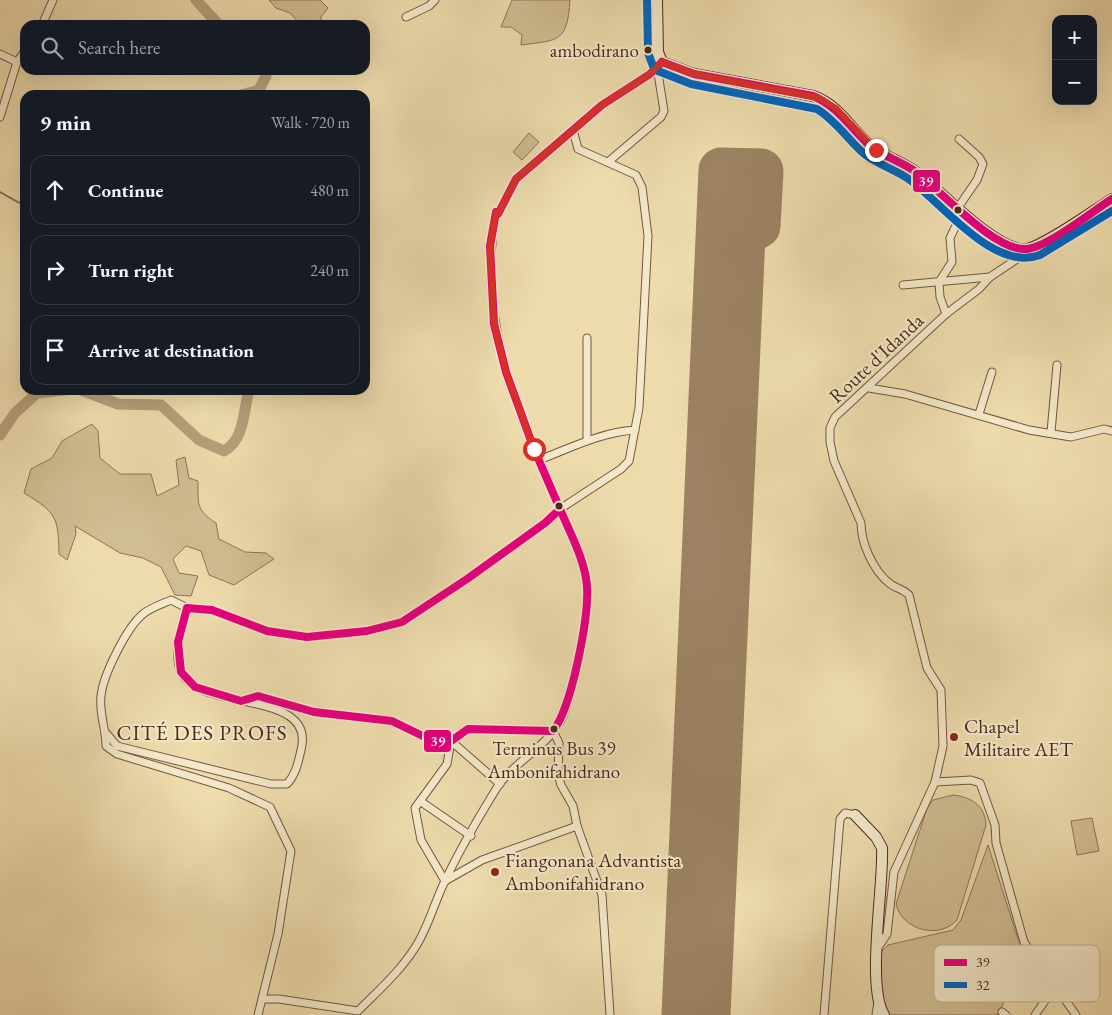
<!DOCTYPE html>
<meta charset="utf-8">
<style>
:root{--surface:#171b24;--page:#242831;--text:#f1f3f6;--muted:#9ea1a6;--line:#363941}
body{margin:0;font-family:"EB Garamond",serif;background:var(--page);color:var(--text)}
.controls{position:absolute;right:15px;top:15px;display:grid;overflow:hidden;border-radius:10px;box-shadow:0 5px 20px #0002}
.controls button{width:45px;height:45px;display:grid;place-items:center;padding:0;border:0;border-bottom:1px solid var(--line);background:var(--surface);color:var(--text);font:25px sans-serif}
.stop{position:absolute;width:15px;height:15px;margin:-11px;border:4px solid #d93025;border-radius:50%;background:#fff}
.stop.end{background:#d93025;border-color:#fff;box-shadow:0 1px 5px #0008}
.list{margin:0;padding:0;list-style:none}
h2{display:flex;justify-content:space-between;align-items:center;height:65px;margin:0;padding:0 20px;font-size:21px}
h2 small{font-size:16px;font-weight:400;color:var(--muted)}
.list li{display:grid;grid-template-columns:32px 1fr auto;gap:15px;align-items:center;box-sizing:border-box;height:70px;margin:0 10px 10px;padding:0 10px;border:1px solid var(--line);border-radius:15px}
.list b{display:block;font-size:19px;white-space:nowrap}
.list em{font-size:16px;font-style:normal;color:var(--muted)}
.icon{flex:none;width:28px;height:28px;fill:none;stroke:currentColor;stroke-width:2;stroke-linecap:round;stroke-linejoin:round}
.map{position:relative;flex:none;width:1112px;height:1015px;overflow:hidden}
.search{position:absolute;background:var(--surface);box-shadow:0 5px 20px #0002;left:20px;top:20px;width:350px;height:55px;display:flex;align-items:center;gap:12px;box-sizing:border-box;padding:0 18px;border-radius:15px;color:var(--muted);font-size:19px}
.panel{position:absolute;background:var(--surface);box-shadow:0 5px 20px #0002;left:20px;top:90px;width:350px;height:305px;border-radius:15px}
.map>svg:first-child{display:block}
.green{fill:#d1bd93;stroke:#8e7256}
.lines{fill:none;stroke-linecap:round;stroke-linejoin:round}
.stream{stroke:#8b6f53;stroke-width:2}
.river{stroke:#b69e7a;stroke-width:11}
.runway{stroke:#9c8262;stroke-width:45}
.street-casing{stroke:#74553e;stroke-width:9}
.secondary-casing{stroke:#4b2819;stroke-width:12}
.street{stroke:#f3e8c9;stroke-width:7}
.secondary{stroke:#f3e8c9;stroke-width:10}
.bus-1-casing{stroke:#f3e8c9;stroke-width:11}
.bus-2-casing{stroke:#f3e8c9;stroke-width:11}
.bus-1{stroke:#e5007d;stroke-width:8}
.bus-2{stroke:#0065bd;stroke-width:8}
.route{stroke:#d93025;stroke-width:6}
.bus-dot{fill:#4b2819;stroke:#f3e8c9;stroke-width:2}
.poi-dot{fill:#8f2418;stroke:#f3e8c9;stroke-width:2}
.labels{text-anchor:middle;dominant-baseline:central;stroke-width:4;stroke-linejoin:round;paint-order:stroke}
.bus-label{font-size:19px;fill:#4b2819;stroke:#f3e8c9;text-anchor:end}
.street-label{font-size:20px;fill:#4b2819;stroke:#f3e8c9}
.poi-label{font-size:20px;fill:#4b2819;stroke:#f3e8c9;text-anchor:start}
.neighbourhood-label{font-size:21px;letter-spacing:1px;fill:#4b2819;stroke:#f3e8c9}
.key{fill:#f3e8c9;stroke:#c1ae94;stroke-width:1}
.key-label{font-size:14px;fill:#4b2819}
.line-badge{stroke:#f3e8c9;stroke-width:2}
.badge-label{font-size:14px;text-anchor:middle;font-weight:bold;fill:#fff}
</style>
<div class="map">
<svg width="1112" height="1015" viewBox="0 0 1112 1015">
<rect width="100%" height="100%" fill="#eddbac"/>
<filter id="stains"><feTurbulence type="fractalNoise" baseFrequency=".004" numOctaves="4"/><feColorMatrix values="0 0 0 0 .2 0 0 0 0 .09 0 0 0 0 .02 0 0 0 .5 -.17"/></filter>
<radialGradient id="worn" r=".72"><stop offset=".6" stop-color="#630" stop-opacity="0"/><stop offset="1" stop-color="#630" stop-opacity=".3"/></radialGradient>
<g class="green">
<polygon points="269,0 320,0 328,8 320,18 328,25 301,25 290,13 276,8"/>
<path d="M512,0H570C567,42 560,40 521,45L522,35L511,27H501Z"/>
<polygon points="529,133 539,142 522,160 513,152"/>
<path d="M92,424L98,431L100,458L120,474H151L157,496L179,485L176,460L185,457L189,478L198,481C198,504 196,510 216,523L219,539L245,552L266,553L274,559L234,585L209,575L201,551L186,546L173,559L179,573L198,576L191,596L175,595L161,567L143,558L120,553L75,526L76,534L67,560L59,554C58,517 57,513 24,493L31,469L52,458L62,441Z"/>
<path d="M953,795C971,797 985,805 986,825L957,920C939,940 902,930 896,904L927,808L933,800Z"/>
<polygon points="1092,818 1099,851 1077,855 1071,821"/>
<polygon points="988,845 1018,939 1024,951 1005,969 1015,983 997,1015 888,1015 879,992 879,954 888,945 953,930 961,920"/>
</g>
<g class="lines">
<polyline class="stream" points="0,192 25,206"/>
<g class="river">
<polyline points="196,0 219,25"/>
<polyline points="241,95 259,90 266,76 264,70"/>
<path d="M81,390L118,404L161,405L199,440L224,451C245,439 243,412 249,390"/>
<polyline points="0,435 15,413 37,393 64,390"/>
</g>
<polyline class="runway" points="684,1015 721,170 761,171 758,226 743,235 708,1015"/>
<defs>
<g id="street">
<polyline points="406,17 429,6 435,0"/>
<polyline points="42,25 53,0"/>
<polyline points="0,54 17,62"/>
<polyline points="0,117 17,62 25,51"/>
<polyline points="608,162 661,117 664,111 657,67"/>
<polyline points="957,209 977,180 983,164 979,157 959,139"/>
<polyline points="903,285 990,277"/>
<polyline points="946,314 940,297 939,282 952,262 950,238 962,213"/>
<polyline points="587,338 587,441"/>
<polyline points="869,388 905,394 1029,430 1071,437 1104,429 1112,431"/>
<polyline points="979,414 992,372"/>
<polyline points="1051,432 1057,365"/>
<path d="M539,460C570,448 602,432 635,430"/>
<polyline points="241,701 258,696 314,712 392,721 433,741 451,741 468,729 553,731"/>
<polyline points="553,731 559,743 558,774 561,785 573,806 577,826 602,895 610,1015"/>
<path d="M106,733L117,746L271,784H287C296,774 298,763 301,750C317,689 200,713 181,672C173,654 182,626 187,608"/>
<polyline points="451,741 500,784"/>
<polyline points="935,782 971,780 980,783 995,825 996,843 1024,942 1076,1015"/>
<polyline points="420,801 471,836"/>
<polyline points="445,881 421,840 415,808 447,764 451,741"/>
<polyline points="445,881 482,860 577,826"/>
<path d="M877,949L887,934L894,872L935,782L943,746L941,690L927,668L909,595C903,589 895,588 889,583C873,570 861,543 861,523L834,461L830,442V428L835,417L946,314L979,289L990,277L1020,257L1025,249"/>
<path d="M262,999H279L358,1011C380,989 404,968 419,941C429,923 435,902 444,883C458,853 480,815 498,786C514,762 545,748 560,722C572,700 591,607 587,583C581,550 564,518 551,487C512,397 477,312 496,212L498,214L516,179L602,105L650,74L662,62"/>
<polyline points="1002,1012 1006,1015"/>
<path d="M258,1015L278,934L291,851L270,807L229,788L117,754L106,746C106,729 99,714 101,696C103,675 127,627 143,614C150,608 162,604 171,600L187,608L212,610L267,631L307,637L367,631L402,622L467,579L545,523L560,509L621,469L629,461L639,408L648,236L642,187L636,175L578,149L573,130"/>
<polyline points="824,1015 840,819 845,813 855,815"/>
<polyline points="876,1015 878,1001"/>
<polyline points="1035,1015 1049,995 1057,988"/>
</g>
<g id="secondary">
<path d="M657,0L658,52L662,62L694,74L813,96C838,105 848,125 867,143C881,156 900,160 916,172C938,188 998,254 1027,249C1046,245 1093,211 1112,199"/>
<path d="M855,815L876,837L882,848C884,886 866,986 884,1015"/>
</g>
</defs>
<use href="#street" class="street-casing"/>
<use href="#secondary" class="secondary-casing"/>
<use href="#street" class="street"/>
<use href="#secondary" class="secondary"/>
<defs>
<g id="bus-1">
<path d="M662,62L694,74L813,96C837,106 849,126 867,143C881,156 901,161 916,172C941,191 995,252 1027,249C1048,247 1093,211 1112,199"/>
<path d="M560,509C570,533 585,560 587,586C589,617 572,707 553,731L468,729L451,741H433L392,721L314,712L258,696L241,701L195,687L181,672L178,642L187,608L212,610L267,631L307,637L367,631L402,622L467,579L545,523Z"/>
<polyline points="560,509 534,449 506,372 494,324 490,246 496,212 498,214 516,179 602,105 650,74 662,62"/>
</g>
<g id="bus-2">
<polyline points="647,0 648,53 653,66"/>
<path d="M658,71L691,84L817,109C835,120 846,137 861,151C875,164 895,169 910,180C944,205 994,272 1040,255L1112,211"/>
</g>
</defs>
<use href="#bus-1" class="bus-1-casing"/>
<use href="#bus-2" class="bus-2-casing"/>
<use href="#bus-1" class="bus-1"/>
<use href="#bus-2" class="bus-2"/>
</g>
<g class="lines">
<polyline class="route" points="534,449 506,372 494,324 490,246 496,212 498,214 516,179 602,105 650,74 662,62 694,74 819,98 836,108 876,150"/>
</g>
<g class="bus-dot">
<circle cx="648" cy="50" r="4.5"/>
<circle cx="958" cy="210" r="4.5"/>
<circle cx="559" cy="506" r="4.5"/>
<circle cx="554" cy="729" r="4.5"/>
</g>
<g class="poi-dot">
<circle cx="954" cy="737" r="5"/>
<circle cx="495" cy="872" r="5"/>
</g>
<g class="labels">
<g class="bus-label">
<text x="639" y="50">ambodirano</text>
<text x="554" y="748" text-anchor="middle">Terminus Bus 39<tspan x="554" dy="23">Ambonifahidrano</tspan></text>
</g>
<g class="street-label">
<text transform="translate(876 358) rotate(-43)">Route d'Idanda</text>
</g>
<g class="poi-label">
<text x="964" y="726">Chapel<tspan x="964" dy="23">Militaire AET</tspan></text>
<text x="505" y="860">Fiangonana Advantista<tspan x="505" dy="23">Ambonifahidrano</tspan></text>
</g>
<g class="neighbourhood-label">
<text x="202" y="732">CITÉ DES PROFS</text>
</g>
</g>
<rect x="934" y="945" width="166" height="57" rx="8" class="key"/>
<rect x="944" y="959" width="23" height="7" fill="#e5007d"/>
<rect x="944" y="982" width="23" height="6" fill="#0065bd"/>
<g class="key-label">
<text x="976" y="967">39</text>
<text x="976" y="990">32</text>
</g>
<g class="line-badge">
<rect x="912" y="169" width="29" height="24" rx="5" fill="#e5007d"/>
<rect x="423" y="729" width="29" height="24" rx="5" fill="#e5007d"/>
</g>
<g class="badge-label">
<text x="926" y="186">39</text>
<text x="438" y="746">39</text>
</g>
<rect width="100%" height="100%" filter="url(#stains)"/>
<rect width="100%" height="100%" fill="url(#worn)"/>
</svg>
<div class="controls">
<button>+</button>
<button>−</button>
</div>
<div class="stop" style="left:534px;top:449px"></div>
<div class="stop end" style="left:876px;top:150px"></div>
<div class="search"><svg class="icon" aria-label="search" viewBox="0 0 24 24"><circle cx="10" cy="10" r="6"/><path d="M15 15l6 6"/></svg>Search here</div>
<section class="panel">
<h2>9 min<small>Walk · 720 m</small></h2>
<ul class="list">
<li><svg class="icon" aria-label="ahead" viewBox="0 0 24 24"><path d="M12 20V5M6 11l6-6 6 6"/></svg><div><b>Continue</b></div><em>480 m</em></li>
<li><svg class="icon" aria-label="right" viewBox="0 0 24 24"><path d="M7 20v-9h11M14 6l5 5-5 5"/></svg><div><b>Turn right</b></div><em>240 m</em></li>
<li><svg class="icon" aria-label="arrive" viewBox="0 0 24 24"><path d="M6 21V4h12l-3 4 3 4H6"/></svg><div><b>Arrive at destination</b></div></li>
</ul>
</section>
</div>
